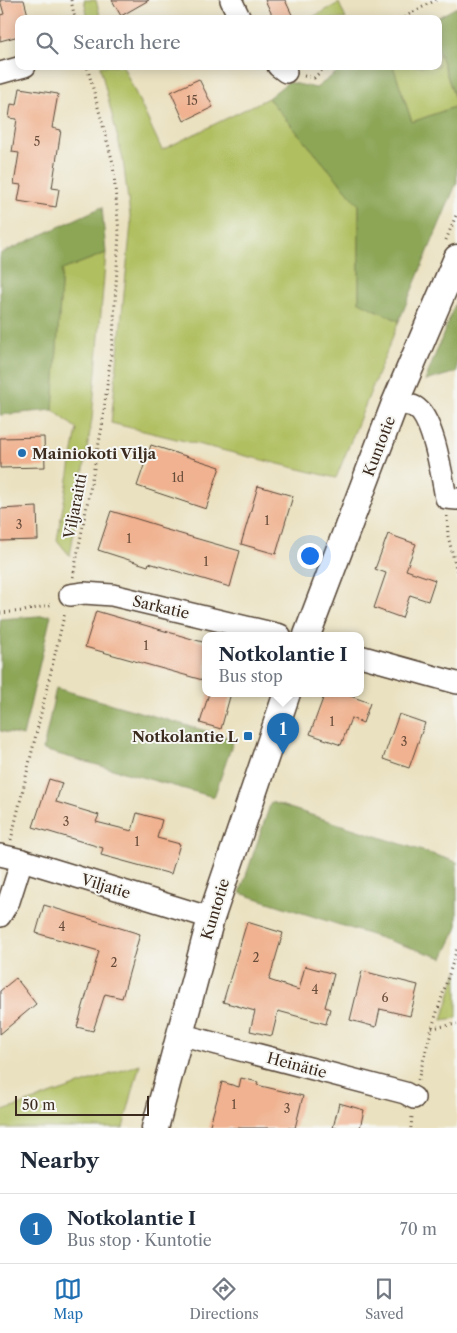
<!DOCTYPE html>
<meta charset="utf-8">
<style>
:root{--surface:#fff;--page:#f2f2f3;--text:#1f2937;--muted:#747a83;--line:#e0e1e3;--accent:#1f6fb2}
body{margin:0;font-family:"Libre Caslon Text",serif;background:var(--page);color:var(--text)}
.scale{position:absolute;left:15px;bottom:12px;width:134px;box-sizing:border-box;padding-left:5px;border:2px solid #3b2a1e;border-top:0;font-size:14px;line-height:18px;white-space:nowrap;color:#3b2a1e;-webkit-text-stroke:4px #f6f6f2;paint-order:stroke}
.you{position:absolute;left:309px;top:555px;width:18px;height:18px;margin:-12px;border:4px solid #fff;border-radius:50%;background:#1a73e8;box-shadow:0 0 0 8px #1a73e833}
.badge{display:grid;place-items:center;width:32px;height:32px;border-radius:50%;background:var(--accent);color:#fff;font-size:16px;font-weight:700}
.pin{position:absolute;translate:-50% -41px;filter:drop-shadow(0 1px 2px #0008)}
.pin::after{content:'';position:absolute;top:26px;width:18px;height:15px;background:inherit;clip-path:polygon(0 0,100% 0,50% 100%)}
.popup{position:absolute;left:202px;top:632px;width:162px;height:65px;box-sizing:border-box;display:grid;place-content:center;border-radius:10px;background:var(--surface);filter:drop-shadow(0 1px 4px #0005);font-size:16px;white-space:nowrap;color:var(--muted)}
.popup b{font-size:19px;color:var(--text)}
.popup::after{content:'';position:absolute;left:50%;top:100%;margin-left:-10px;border:10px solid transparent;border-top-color:var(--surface)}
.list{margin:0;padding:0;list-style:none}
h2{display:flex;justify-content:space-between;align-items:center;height:65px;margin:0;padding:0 20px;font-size:21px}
h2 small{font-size:16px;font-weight:400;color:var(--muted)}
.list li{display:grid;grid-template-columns:32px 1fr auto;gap:15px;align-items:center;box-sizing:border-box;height:70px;padding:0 20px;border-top:1px solid var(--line)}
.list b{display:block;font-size:19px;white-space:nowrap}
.list p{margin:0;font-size:16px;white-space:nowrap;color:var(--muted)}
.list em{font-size:16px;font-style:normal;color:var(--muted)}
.icon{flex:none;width:28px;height:28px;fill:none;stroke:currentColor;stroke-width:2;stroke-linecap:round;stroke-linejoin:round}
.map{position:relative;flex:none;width:457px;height:1128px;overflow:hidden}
.search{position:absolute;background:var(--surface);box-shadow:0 2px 12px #0003;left:15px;right:15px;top:15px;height:55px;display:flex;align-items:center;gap:12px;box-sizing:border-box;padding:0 18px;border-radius:10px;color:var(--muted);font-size:19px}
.sheet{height:135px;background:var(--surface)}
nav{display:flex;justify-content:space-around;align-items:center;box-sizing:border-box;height:70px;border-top:1px solid var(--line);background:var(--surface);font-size:14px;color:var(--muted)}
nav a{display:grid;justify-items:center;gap:2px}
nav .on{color:var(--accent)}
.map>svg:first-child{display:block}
.green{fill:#b0bf61;stroke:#767440}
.forest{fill:#8ca657;stroke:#64683a}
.building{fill:#f0b290}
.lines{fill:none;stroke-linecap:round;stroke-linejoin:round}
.minor-casing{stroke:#554536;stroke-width:24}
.tertiary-casing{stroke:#554536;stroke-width:29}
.path{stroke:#554536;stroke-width:3;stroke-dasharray:1 4;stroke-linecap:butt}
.minor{stroke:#fff;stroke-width:21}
.tertiary{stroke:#fff;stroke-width:26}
.poi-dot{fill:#1f6fb2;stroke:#f6f6f2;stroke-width:2}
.labels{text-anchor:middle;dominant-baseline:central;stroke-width:4;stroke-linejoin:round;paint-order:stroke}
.number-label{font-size:12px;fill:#684c3a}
.street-label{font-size:15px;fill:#3b2a1e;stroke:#f6f6f2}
.poi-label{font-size:15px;font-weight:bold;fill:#3b2a1e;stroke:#f6f6f2;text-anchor:start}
</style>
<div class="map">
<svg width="457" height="1128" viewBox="0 0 457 1128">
<rect width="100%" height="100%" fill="#f6f6f2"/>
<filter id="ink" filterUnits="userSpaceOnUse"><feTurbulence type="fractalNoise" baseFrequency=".02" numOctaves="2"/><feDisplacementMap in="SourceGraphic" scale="10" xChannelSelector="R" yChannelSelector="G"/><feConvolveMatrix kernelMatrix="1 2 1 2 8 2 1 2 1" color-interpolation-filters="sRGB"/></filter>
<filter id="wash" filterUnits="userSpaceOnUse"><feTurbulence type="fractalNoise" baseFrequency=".0096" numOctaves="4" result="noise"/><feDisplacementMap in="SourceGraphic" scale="20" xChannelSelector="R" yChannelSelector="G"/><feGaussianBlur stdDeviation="1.12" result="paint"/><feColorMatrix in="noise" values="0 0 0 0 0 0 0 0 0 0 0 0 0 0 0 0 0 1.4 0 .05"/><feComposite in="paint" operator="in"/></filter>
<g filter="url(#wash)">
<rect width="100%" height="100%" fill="#eae1c0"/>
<g class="green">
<polygon points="84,0 96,0 101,19 88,19"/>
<polygon points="339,3 346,19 309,19"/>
<polygon points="438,49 457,106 412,122 393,66 438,66"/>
<polygon points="100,66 123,66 162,150 268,98 359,205 359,301 399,321 336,478 111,423 131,224 123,160"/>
<polygon points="106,253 92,419 70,556 57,540 77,429 53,410 62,270"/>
<polygon points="457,971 457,1018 442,1020"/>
<polygon points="140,1064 123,1128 0,1128 0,1112"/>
</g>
<g class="forest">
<polygon points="457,7 457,104 438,49 438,19 435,19"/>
<polygon points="345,66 393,66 412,122 457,106 457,182 399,321 359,302 359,205 268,98 288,82 316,88"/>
<polygon points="102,207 106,253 62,270 53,410 0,415 0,254"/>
<polygon points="457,299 457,372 425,381"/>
<polygon points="51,615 23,736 0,731 0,619"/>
<polygon points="56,688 234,739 214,797 43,750"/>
<polygon points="271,802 457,862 457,929 443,958 240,893"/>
</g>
<g id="blocks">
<g class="building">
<polygon points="0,0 24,0 29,19 19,19 19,36 0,41 0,15 4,14"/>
<polygon points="112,0 149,0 121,16"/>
<polygon points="265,0 285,0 294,19 274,19"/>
<polygon points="199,79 213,107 184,121 171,92"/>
<polygon points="20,88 58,94 52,128 61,130 52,188 59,189 56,207 18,201 21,185 14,184 19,153 12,152 17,119 9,118 11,104 17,105"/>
<polygon points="44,437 45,467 0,468 0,438"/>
<polygon points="151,445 220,467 206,509 137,486"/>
<polygon points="258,486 293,496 276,554 241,544"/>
<polygon points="37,507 38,540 0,541 0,509"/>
<polygon points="111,511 160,526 160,528 240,551 230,587 149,563 148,566 98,550"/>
<polygon points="388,534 416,544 406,570 435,580 428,601 410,595 402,618 374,608 386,573 375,569"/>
<polygon points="96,611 206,643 206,681 85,647"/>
<polygon points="209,693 231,693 221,729 200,723"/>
<polygon points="325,693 342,693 370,703 363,723 351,718 341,745 310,734"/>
<polygon points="399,714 425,723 409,768 383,759"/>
<polygon points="49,779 62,783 56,802 99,815 96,822 132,831 137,813 162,820 157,838 180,844 171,874 101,855 103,848 33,827"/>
<polygon points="44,905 140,934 122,998 105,994 93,1031 77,1027 99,951 36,933"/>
<polygon points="247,922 283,933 269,980 299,990 305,966 334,974 325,1007 330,1009 326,1024 278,1011 272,1036 250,1031 255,1011 223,1002"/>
<polygon points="362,971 418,985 410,1016 380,1009 376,1027 350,1020"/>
<polygon points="16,978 36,1004 0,1034 0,991"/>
<polygon points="241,1078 258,1082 257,1085 303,1096 295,1128 209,1128 222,1082 239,1087"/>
<polygon points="339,1103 364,1110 360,1128 333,1128"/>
</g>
</g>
</g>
<g filter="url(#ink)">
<use href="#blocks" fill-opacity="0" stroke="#554536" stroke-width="1"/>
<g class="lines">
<defs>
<g id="minor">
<polyline points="231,0 240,19"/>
<polyline points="278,66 286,72"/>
<polyline points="0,73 25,66"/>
<path d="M395,403C401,404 410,404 415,407C434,418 442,477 446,498L457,499"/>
<polyline points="70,595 84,593 112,595 280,635"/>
<polyline points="360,656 457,683"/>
<polyline points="0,855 22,860 211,918"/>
<polyline points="0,916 9,901 22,860"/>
<polyline points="179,1034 405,1093 414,1098"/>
</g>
<g id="tertiary">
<polyline points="307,635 395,403 457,258"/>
<polyline points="155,1128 211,918 287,693"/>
</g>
</defs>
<use href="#minor" class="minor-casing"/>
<use href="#tertiary" class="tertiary-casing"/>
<g class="path">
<polyline points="71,0 75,19"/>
<polyline points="400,19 436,0"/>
<polyline points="304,76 314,78 326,66"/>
<polyline points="446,240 457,213"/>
<polyline points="447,516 448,536 457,572"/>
<polyline points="73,577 102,427 113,337 119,233 113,163 87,66"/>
<polyline points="0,613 24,611 54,604"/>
<polyline points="11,840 65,612"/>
<polyline points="432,1028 457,1024"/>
<polyline points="418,1080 432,1028 457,949"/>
<polyline points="411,1128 412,1116"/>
</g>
<use href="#minor" class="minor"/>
<use href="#tertiary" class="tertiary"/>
</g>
</g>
<g class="poi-dot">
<circle cx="22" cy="453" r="5"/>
<rect x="243" y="731" width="10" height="10" rx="2.5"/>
</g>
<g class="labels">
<g class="number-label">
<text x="192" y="100">15</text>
<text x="37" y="141">5</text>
<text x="178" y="477">1d</text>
<text x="267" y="520">1</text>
<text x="19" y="524">3</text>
<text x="129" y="538">1</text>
<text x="206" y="561">1</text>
<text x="146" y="645">1</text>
<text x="332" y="721">1</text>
<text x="404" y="741">3</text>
<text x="66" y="821">3</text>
<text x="137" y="841">1</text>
<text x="62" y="926">4</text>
<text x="256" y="957">2</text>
<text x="114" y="962">2</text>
<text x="315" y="989">4</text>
<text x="385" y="997">6</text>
<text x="234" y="1104">1</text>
<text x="287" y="1108">3</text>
</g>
<g class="street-label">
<text transform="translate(379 446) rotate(-69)">Kuntotie</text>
<text transform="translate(75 506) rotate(-79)">Viljaraitti</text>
<text transform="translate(161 607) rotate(13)">Sarkatie</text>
<text transform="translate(106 886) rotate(17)">Viljatie</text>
<text transform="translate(215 909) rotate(-73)">Kuntotie</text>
<text transform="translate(297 1065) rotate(15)">Heinätie</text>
</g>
<g class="poi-label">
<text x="32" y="453">Mainiokoti Vilja</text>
<text x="238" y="736" text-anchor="end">Notkolantie L</text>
</g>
</g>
</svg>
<div class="scale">50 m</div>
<div class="you"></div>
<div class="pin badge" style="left:283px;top:754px">1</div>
<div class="popup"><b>Notkolantie I</b>Bus stop</div>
<div class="search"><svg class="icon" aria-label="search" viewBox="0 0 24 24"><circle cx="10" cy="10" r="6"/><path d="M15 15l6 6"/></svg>Search here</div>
</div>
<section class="sheet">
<h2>Nearby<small></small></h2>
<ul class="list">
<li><span class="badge">1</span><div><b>Notkolantie I</b><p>Bus stop · Kuntotie</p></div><em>70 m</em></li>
</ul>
</section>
<nav>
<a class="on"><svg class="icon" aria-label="map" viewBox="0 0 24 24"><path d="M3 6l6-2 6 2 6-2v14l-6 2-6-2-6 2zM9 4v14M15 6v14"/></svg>Map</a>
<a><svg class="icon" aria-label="directions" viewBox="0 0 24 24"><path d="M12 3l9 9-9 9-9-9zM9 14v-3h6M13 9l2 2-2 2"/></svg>Directions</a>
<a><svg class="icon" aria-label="saved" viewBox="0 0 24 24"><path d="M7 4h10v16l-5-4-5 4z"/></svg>Saved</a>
</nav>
